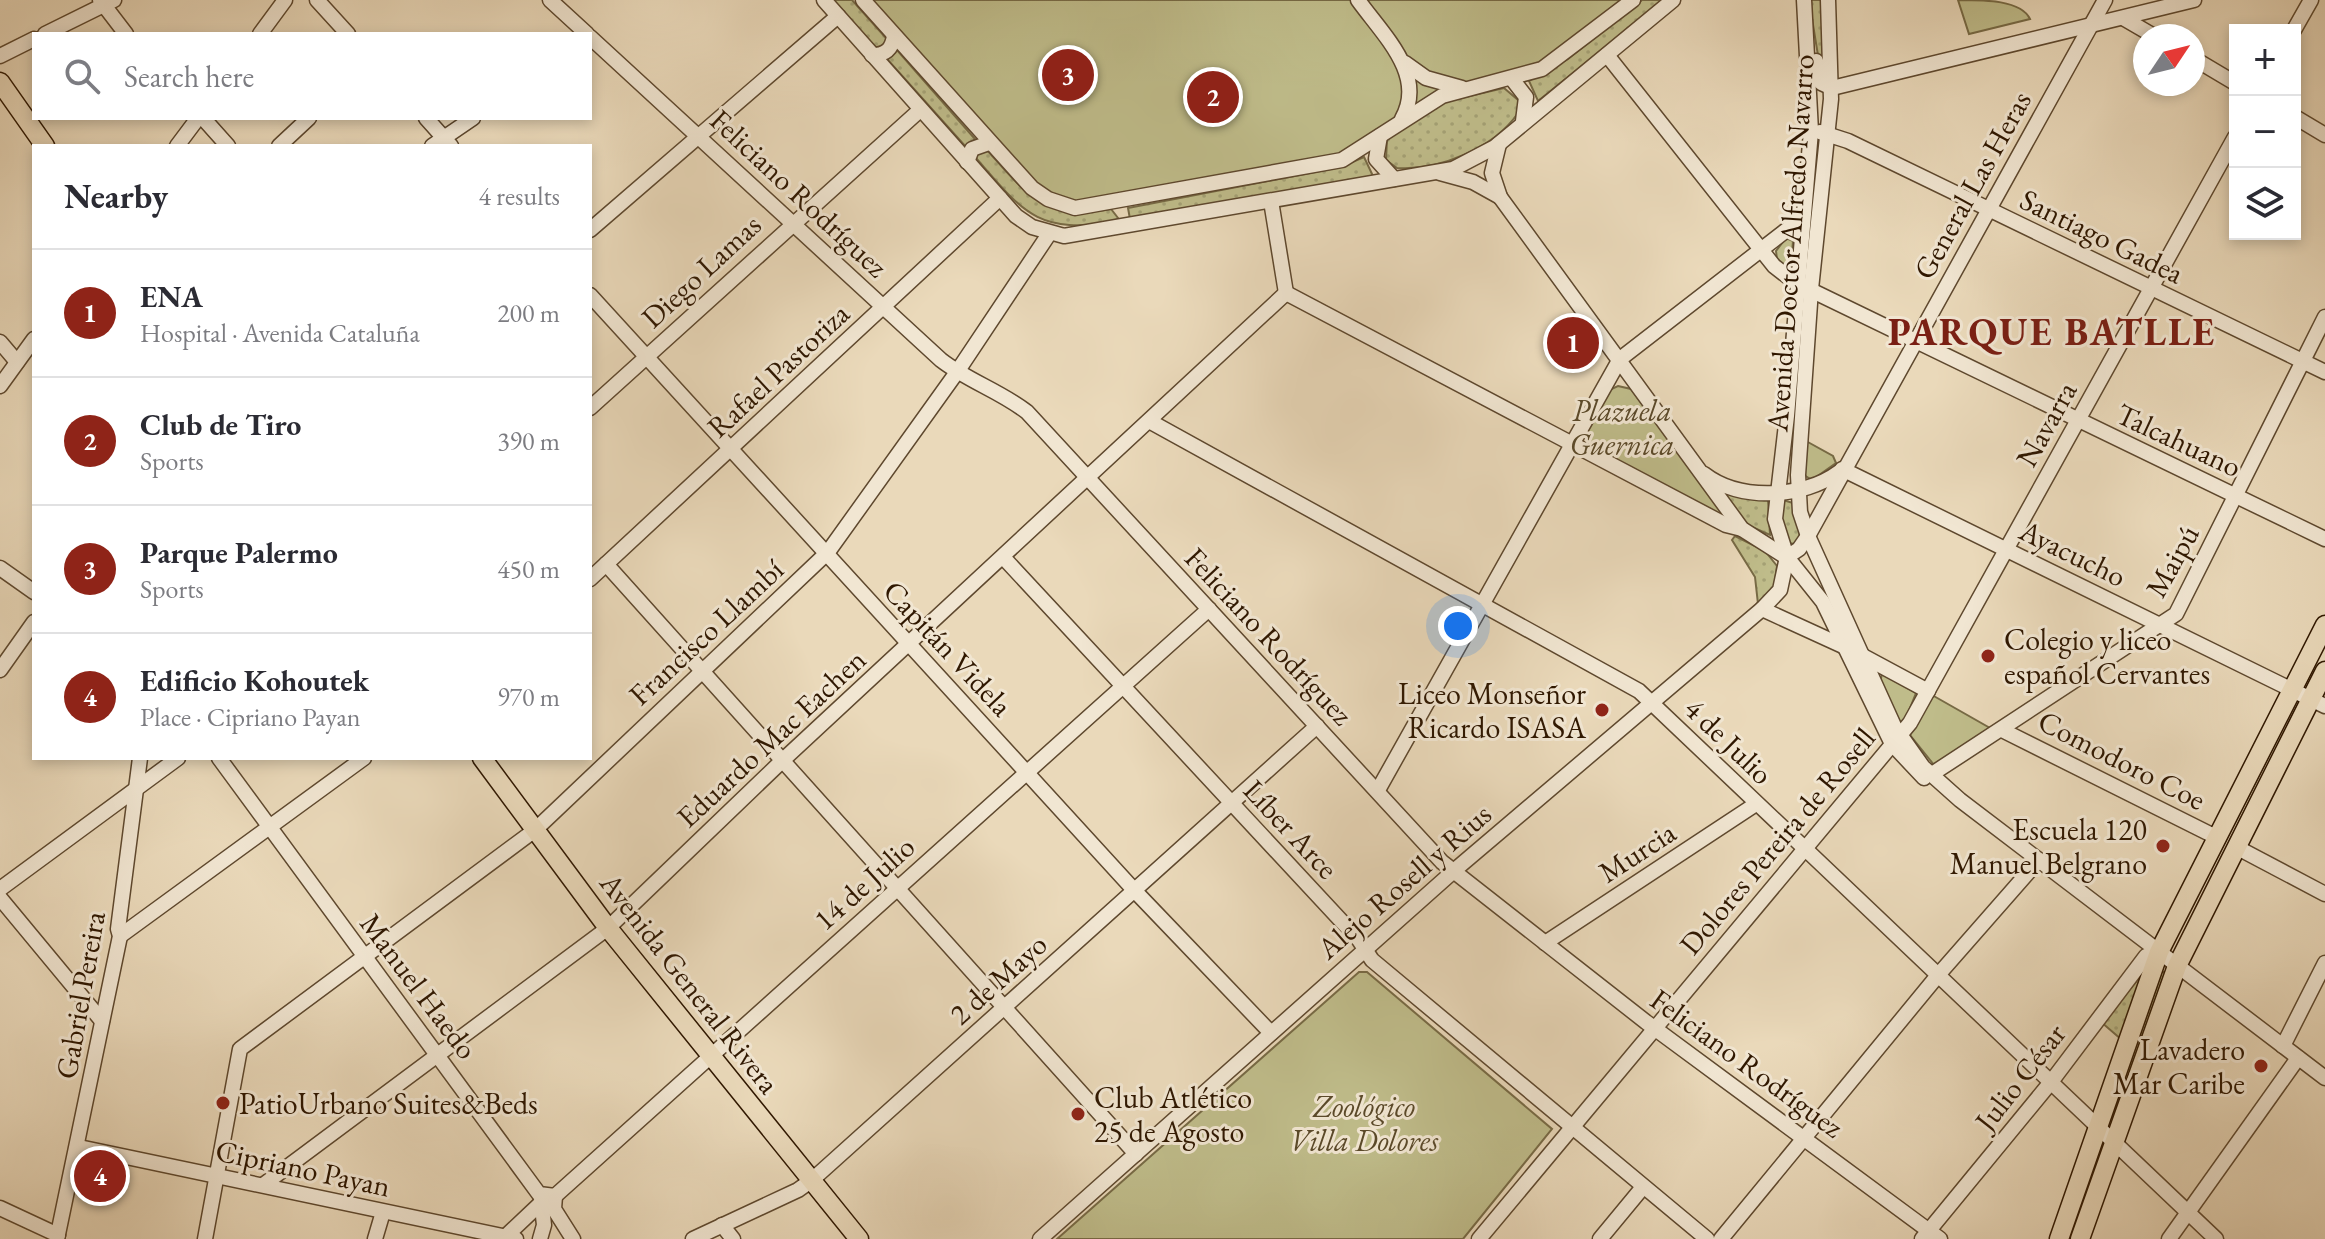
<!DOCTYPE html>
<meta charset="utf-8">
<style>
:root{--surface:#fff;--page:#f2f2f3;--text:#2b2b33;--muted:#7c7c81;--line:#e1e1e2;--accent:#8f2418}
body{margin:0;font-family:"EB Garamond",serif;background:var(--page);color:var(--text)}
.controls{position:absolute;right:24px;top:24px;display:grid;overflow:hidden;border-radius:0px;box-shadow:0 4px 12px #0003}
.controls button{width:72px;height:72px;display:grid;place-items:center;padding:0;border:0;border-bottom:2px solid var(--line);background:var(--surface);color:var(--text);font:40px sans-serif}
.compass{position:absolute;left:2133px;top:24px;width:72px;height:72px;border-radius:50%;background:var(--surface);box-shadow:0 4px 12px #0003;rotate:55deg}
.you{position:absolute;left:1458px;top:626px;width:28px;height:28px;margin:-20px;border:6px solid #fff;border-radius:50%;background:#1a73e8;box-shadow:0 0 0 12px #1a73e833}
.badge{display:grid;place-items:center;width:52px;height:52px;border-radius:50%;background:var(--accent);color:#fff;font-size:26px;font-weight:700}
.pin{position:absolute;translate:-50% -50%;border:4px solid #fff;box-shadow:0 2px 8px #0006}
.list{margin:0;padding:0;list-style:none}
h2{display:flex;justify-content:space-between;align-items:center;height:104px;margin:0;padding:0 32px;font-size:34px}
h2 small{font-size:26px;font-weight:400;color:var(--muted)}
.list li{display:grid;grid-template-columns:52px 1fr auto;gap:24px;align-items:center;box-sizing:border-box;height:128px;padding:0 32px;border-top:2px solid var(--line)}
.list b{display:block;font-size:30px;white-space:nowrap}
.list p{margin:0;font-size:26px;white-space:nowrap;color:var(--muted)}
.list em{font-size:26px;font-style:normal;color:var(--muted)}
.icon{flex:none;width:44px;height:44px;fill:none;stroke:currentColor;stroke-width:2;stroke-linecap:round;stroke-linejoin:round}
.map{position:relative;flex:none;width:2325px;height:1239px;overflow:hidden}
.search{position:absolute;background:var(--surface);box-shadow:0 4px 12px #0003;left:32px;top:32px;width:560px;height:88px;display:flex;align-items:center;gap:20px;box-sizing:border-box;padding:0 28px;border-radius:0px;color:var(--muted);font-size:30px}
.panel{position:absolute;background:var(--surface);box-shadow:0 4px 12px #0003;left:32px;top:144px;width:560px;height:616px;border-radius:0px}
.map>svg:first-child{display:block}
.grass{fill:url(#grass-dots);stroke:#776a45;stroke-width:2}
.park{fill:#bfbc8a;stroke:#776a45;stroke-width:2}
.lines{fill:none;stroke-linecap:round;stroke-linejoin:round}
.minor-casing{stroke:#5e482e;stroke-width:17}
.major-casing{stroke:#2f1700;stroke-width:21}
.minor{stroke:#f1e6d2;stroke-width:14}
.major{stroke:#ead9ba;stroke-width:18}
.poi-dot{fill:#8f2418;stroke:#f1e6d2;stroke-width:3}
.labels{text-anchor:middle;dominant-baseline:central;stroke-width:6;stroke-linejoin:round;paint-order:stroke}
.street-label{font-size:30px;fill:#2f1700;stroke:#f1e6d2}
.park-label{font-size:30px;font-style:italic;fill:#5a4929;stroke:#f1e6d2}
.poi-label{font-size:30px;fill:#2f1700;stroke:#f1e6d2;text-anchor:start}
.district-label{font-size:38px;font-weight:bold;letter-spacing:2px;fill:#7a1f14;stroke:#f1e6d2}
</style>
<div class="map">
<svg width="2325" height="1239" viewBox="0 0 2325 1239">
<defs>
<pattern id="grass-dots" width="8" height="8" patternUnits="userSpaceOnUse" patternTransform="scale(2)"><rect width="8" height="8" fill="#bfbc8a"/><path d="M2 2h.1M6 6h.1" fill="none" stroke="#a4a175" stroke-width="1.8" stroke-linecap="round"/></pattern>
</defs>
<rect width="100%" height="100%" fill="#ead9ba"/>
<filter id="stains"><feTurbulence type="fractalNoise" baseFrequency=".0025" numOctaves="4"/><feColorMatrix values="0 0 0 0 .2 0 0 0 0 .09 0 0 0 0 .02 0 0 0 .5 -.17"/></filter>
<radialGradient id="worn" r=".72"><stop offset=".6" stop-color="#630" stop-opacity="0"/><stop offset="1" stop-color="#630" stop-opacity=".3"/></radialGradient>
<g class="grass">
<polygon points="833,0 852,0 886,38 886,43 879,49 875,47"/>
<polygon points="1642,0 1664,0 1538,101 1529,81 1568,59"/>
<polygon points="1809,0 1823,0 1827,73 1821,74"/>
<polygon points="897,50 975,139 966,147 887,59"/>
<path d="M1504,88L1518,100V113C1494,148 1439,171 1397,168L1386,160L1387,139L1444,102Z"/>
<path d="M987,150C1029,197 1044,220 1111,209L1118,218L1115,222C1037,234 1024,213 976,158L977,151Z"/>
<polygon points="1364,157 1373,176 1130,219 1128,208 1341,167"/>
<polygon points="1722,492 1768,499 1770,535 1743,523"/>
<polygon points="1783,500 1793,503 1800,536 1795,544 1788,543 1781,519"/>
<polygon points="1735,536 1765,551 1777,566 1774,589 1758,604 1755,577 1732,540"/>
<polygon points="2146,964 2122,1040 2101,1022 2136,982"/>
<path d="M2156,970L2167,973L2117,1120L2112,1118C2128,1069 2140,1019 2156,970Z"/>
</g>
<g class="park">
<polygon points="863,0 1633,0 1553,62 1463,88 1361,151 1091,207 1048,199"/>
<path d="M1958,0C1985,0 2021,0 2030,19L1969,34Z"/>
<polygon points="1786,238 1793,241 1791,265 1787,268 1777,259 1776,251"/>
<polygon points="1618,386 1631,389 1723,513 1719,514 1594,448 1586,431 1607,391"/>
<polygon points="1806,441 1833,456 1836,463 1812,480 1804,475"/>
<polygon points="1882,674 1916,693 1904,723 1901,724 1880,682"/>
<polygon points="1932,695 1990,728 1934,765 1910,735"/>
<polygon points="1359,972 1367,972 1552,1129 1463,1239 1057,1239"/>
</g>
<g class="lines">
<defs>
<g id="minor">
<polyline points="100,0 126,34"/>
<polyline points="317,0 348,34"/>
<polyline points="550,0 587,34"/>
<polyline points="824,0 1016,216 1032,227 1064,236 1453,169 1495,147 1673,0"/>
<polyline points="863,0 1032,188 1048,199 1075,208 1342,160 1442,96 1542,69 1633,0"/>
<path d="M1358,0C1383,35 1427,75 1402,119"/>
<polyline points="1804,0 1811,131 1787,416 1775,519 1787,557 1823,602 1892,744 1924,778"/>
<polyline points="1828,0 1831,99 1811,289 1798,475 1800,512 1808,536 1894,726 1923,767 1960,800 2325,1078"/>
<polyline points="2123,18 2154,36"/>
<polyline points="2294,30 2311,0"/>
<polyline points="45,34 114,0"/>
<polyline points="260,34 285,0"/>
<path d="M590,37L941,360C968,381 1000,391 1027,412L1442,862L1646,1022L1940,1239"/>
<path d="M872,55C886,55 892,49 894,36"/>
<polyline points="1607,55 1774,266 1796,283 2325,539"/>
<polyline points="0,56 34,39"/>
<polyline points="2193,58 2235,83"/>
<polyline points="1816,61 1821,83 1832,88 2194,0"/>
<polyline points="1405,63 1426,78 1462,88"/>
<polyline points="1512,79 1526,97 1523,121"/>
<polyline points="2295,117 2325,135"/>
<polyline points="203,118 228,146"/>
<polyline points="426,118 451,146"/>
<polyline points="1820,132 1848,141 2325,372"/>
<polyline points="1380,136 1376,159 1394,179"/>
<polyline points="1499,144 1492,173 1500,197 1742,529 1786,557"/>
<polyline points="177,146 198,118"/>
<polyline points="279,146 309,118"/>
<polyline points="432,146 473,118"/>
<polyline points="967,162 972,149 989,143"/>
<polyline points="1440,173 1473,182 1500,197"/>
<polyline points="1271,201 1286,293"/>
<polyline points="590,230 838,16"/>
<polyline points="1286,293 1726,525 1742,529"/>
<polyline points="590,295 1134,890 1271,1033"/>
<polyline points="0,342 17,362"/>
<polyline points="0,386 34,339"/>
<polyline points="590,408 920,110"/>
<polyline points="1151,422 1639,691 2216,1239"/>
<polyline points="1842,469 2325,706"/>
<path d="M1704,474C1740,502 1804,498 1839,472"/>
<polyline points="1003,557 1359,940 1372,960 1707,1239"/>
<polyline points="1787,557 1799,549 1808,536 2105,0"/>
<polyline points="606,564 1136,1154"/>
<polyline points="0,568 34,592"/>
<polyline points="590,579 1000,198"/>
<polyline points="1762,609 1845,647"/>
<polyline points="1861,655 1928,691"/>
<polyline points="0,670 34,622"/>
<polyline points="2002,730 2218,838"/>
<polyline points="219,758 539,1194 555,1196"/>
<polyline points="1932,774 2176,614 2325,317"/>
<polyline points="1378,790 1620,359 1802,218"/>
<polyline points="2236,847 2325,894"/>
<polyline points="0,889 178,758"/>
<polyline points="0,898 102,1021"/>
<polyline points="120,936 364,758"/>
<polyline points="1545,943 1756,804"/>
<polyline points="2283,1046 2325,963"/>
<polyline points="79,1147 516,1239"/>
<polyline points="263,1185 608,928 783,760 1286,293"/>
<polyline points="555,1196 1209,609"/>
<polyline points="555,1196 554,1209 573,1239"/>
<polyline points="0,1208 58,1235"/>
<polyline points="722,1225 733,1239"/>
<polyline points="506,1236 542,1202"/>
<polyline points="57,1239 120,936 118,929 140,758"/>
<polyline points="205,1239 240,1049 535,830 828,552 957,372 1049,234"/>
<polyline points="375,1239 383,1212"/>
<polyline points="540,1239 544,1225 541,1198"/>
<polyline points="693,1239 798,1190 812,1180 1317,726"/>
<polyline points="1040,1239 1456,869 1762,609 1780,590 1787,557"/>
<polyline points="1479,1239 1910,723 2235,137"/>
<polyline points="1600,1239 1643,1187"/>
<polyline points="1721,1239 1939,974 2039,860"/>
<polyline points="1922,1239 2051,1082 2146,956 2159,952"/>
<polyline points="2169,1239 2298,1058"/>
</g>
<g id="major">
<polyline points="0,82 45,146"/>
<polyline points="482,758 608,928 859,1239"/>
<polyline points="2059,1239 2159,952 2325,625"/>
<polyline points="2080,1239 2177,966 2325,671"/>
</g>
</defs>
<use href="#minor" class="minor-casing"/>
<use href="#major" class="major-casing"/>
<use href="#minor" class="minor"/>
<use href="#major" class="major"/>
</g>
<g class="poi-dot">
<circle cx="1988" cy="656" r="8"/>
<circle cx="1602" cy="710" r="8"/>
<circle cx="2163" cy="846" r="8"/>
<circle cx="2261" cy="1066" r="8"/>
<circle cx="223" cy="1103" r="8"/>
<circle cx="1078" cy="1114" r="8"/>
</g>
<g class="labels">
<g class="street-label">
<text transform="translate(1972 185) rotate(-61)">General Las Heras</text>
<text transform="translate(799 193) rotate(43)">Feliciano Rodríguez</text>
<text transform="translate(2102 236) rotate(26)">Santiago Gadea</text>
<text transform="translate(1790 243) rotate(-86)">Avenida Doctor Alfredo Navarro</text>
<text transform="translate(701 271) rotate(-43)">Diego Lamas</text>
<text transform="translate(778 370) rotate(-43)">Rafael Pastoriza</text>
<text transform="translate(2046 424) rotate(-61)">Navarra</text>
<text transform="translate(2179 440) rotate(25)">Talcahuano</text>
<text transform="translate(2073 553) rotate(26)">Ayacucho</text>
<text transform="translate(2172 561) rotate(-61)">Maipú</text>
<text transform="translate(706 632) rotate(-43)">Francisco Llambí</text>
<text transform="translate(1269 636) rotate(47)">Feliciano Rodríguez</text>
<text transform="translate(948 648) rotate(47)">Capitán Videla</text>
<text transform="translate(771 738) rotate(-43)">Eduardo Mac Eachen</text>
<text transform="translate(1729 741) rotate(44)">4 de Julio</text>
<text transform="translate(2122 760) rotate(27)">Comodoro Coe</text>
<text transform="translate(1291 829) rotate(47)">Líber Arce</text>
<text transform="translate(1777 841) rotate(-50)">Dolores Pereira de Rosell</text>
<text transform="translate(1637 852) rotate(-33)">Murcia</text>
<text transform="translate(1404 881) rotate(-41)">Alejo Rosell y Rius</text>
<text transform="translate(864 883) rotate(-42)">14 de Julio</text>
<text transform="translate(998 979) rotate(-42)">2 de Mayo</text>
<text transform="translate(690 983) rotate(52)">Avenida General Rivera</text>
<text transform="translate(419 986) rotate(53)">Manuel Haedo</text>
<text transform="translate(80 995) rotate(-80)">Gabriel Pereira</text>
<text transform="translate(1747 1063) rotate(36)">Feliciano Rodríguez</text>
<text transform="translate(2020 1077) rotate(-52)">Julio César</text>
<text transform="translate(303 1168) rotate(12)">Cipriano Payan</text>
</g>
<g class="park-label">
<text x="1622" y="410">Plazuela<tspan x="1622" dy="34">Guernica</tspan></text>
<text x="1364" y="1106">Zoológico<tspan x="1364" dy="34">Villa Dolores</tspan></text>
</g>
<g class="poi-label">
<text x="2004" y="639">Colegio y liceo<tspan x="2004" dy="34">español Cervantes</tspan></text>
<text x="1586" y="693" text-anchor="end">Liceo Monseñor<tspan x="1586" dy="34">Ricardo ISASA</tspan></text>
<text x="2147" y="829" text-anchor="end">Escuela 120<tspan x="2147" dy="34">Manuel Belgrano</tspan></text>
<text x="2245" y="1049" text-anchor="end">Lavadero<tspan x="2245" dy="34">Mar Caribe</tspan></text>
<text x="1094" y="1097">Club Atlético<tspan x="1094" dy="34">25 de Agosto</tspan></text>
<text x="239" y="1103">PatioUrbano Suites&amp;Beds</text>
</g>
<g class="district-label">
<text x="2052" y="331">PARQUE BATLLE</text>
</g>
</g>
<rect width="100%" height="100%" filter="url(#stains)"/>
<rect width="100%" height="100%" fill="url(#worn)"/>
</svg>
<div class="controls">
<button>+</button>
<button>−</button>
<button><svg class="icon" aria-label="layers" viewBox="0 0 24 24"><path d="M12 4l9 5-9 5-9-5zM3 14l9 5 9-5"/></svg></button>
</div>
<svg class="compass" viewBox="-18 -18 36 36"><path d="M0-13l5 13h-10z" fill="#e53935"/><path d="M0 13l5-13h-10z" fill="#7c7c81"/></svg>
<div class="you"></div>
<div class="pin badge" style="left:1573px;top:343px">1</div>
<div class="pin badge" style="left:1213px;top:97px">2</div>
<div class="pin badge" style="left:1068px;top:75px">3</div>
<div class="pin badge" style="left:100px;top:1176px">4</div>
<div class="search"><svg class="icon" aria-label="search" viewBox="0 0 24 24"><circle cx="10" cy="10" r="6"/><path d="M15 15l6 6"/></svg>Search here</div>
<section class="panel">
<h2>Nearby<small>4 results</small></h2>
<ul class="list">
<li><span class="badge">1</span><div><b>ENA</b><p>Hospital · Avenida Cataluña</p></div><em>200 m</em></li>
<li><span class="badge">2</span><div><b>Club de Tiro</b><p>Sports</p></div><em>390 m</em></li>
<li><span class="badge">3</span><div><b>Parque Palermo</b><p>Sports</p></div><em>450 m</em></li>
<li><span class="badge">4</span><div><b>Edificio Kohoutek</b><p>Place · Cipriano Payan</p></div><em>970 m</em></li>
</ul>
</section>
</div>
